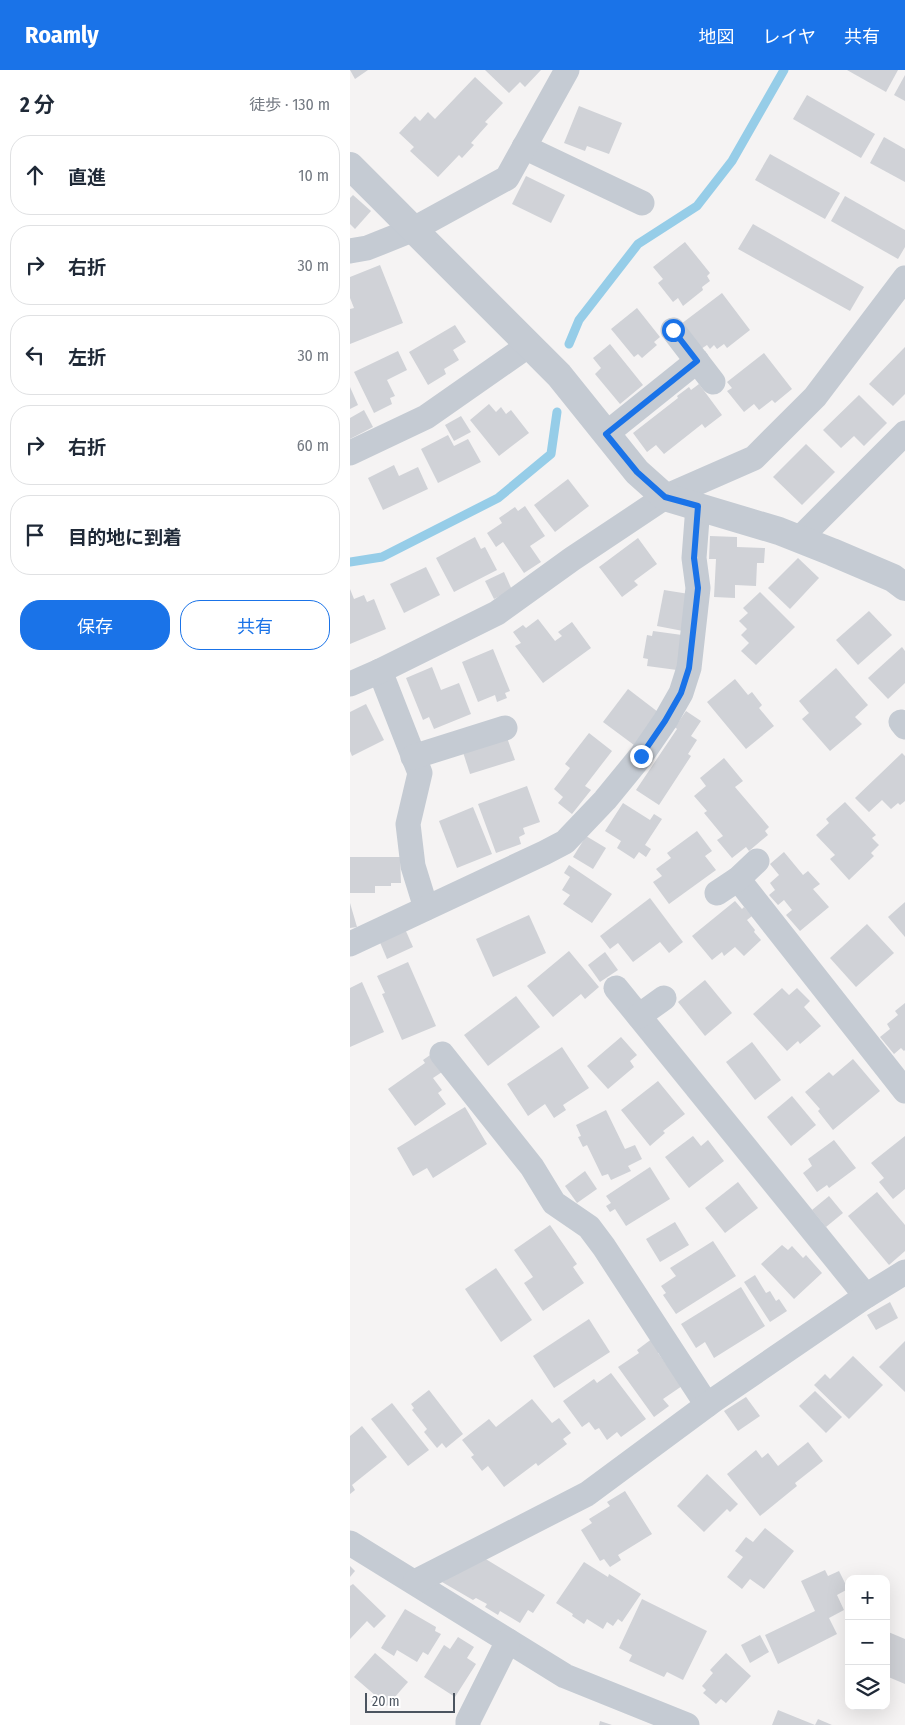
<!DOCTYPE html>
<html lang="ja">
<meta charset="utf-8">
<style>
:root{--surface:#fff;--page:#f6f6f7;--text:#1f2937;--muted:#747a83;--line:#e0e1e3;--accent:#1a73e8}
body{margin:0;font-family:"Fira Sans Condensed","Noto Sans JP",sans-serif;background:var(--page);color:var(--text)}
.controls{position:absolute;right:15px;bottom:15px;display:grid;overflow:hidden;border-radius:10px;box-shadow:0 5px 20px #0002}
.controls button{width:45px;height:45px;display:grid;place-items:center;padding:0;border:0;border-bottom:1px solid var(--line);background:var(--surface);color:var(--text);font:25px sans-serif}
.scale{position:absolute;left:15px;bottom:12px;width:90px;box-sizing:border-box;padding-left:5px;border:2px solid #4b545f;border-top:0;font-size:14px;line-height:18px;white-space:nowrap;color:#4b545f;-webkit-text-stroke:4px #fff;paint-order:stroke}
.stop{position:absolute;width:15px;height:15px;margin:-11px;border:4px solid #1a73e8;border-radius:50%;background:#fff}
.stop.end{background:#1a73e8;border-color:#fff;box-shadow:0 1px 5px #0008}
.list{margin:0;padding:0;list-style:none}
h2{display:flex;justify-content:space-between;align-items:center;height:65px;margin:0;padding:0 20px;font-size:21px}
h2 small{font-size:16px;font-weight:400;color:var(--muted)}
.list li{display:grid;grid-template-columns:32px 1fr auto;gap:15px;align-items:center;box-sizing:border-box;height:80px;margin:0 10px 10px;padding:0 10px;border:1px solid var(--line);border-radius:20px}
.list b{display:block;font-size:19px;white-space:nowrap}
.list em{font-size:16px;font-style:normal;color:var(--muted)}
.actions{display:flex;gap:10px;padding:15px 20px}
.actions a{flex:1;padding:11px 0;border:1px solid var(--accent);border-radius:20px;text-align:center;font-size:18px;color:var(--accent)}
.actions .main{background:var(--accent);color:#fff}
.icon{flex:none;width:28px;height:28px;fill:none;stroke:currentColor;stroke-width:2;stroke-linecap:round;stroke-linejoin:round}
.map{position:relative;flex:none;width:555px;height:1655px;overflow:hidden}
header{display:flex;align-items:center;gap:30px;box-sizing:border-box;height:70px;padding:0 25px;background:var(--accent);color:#fff}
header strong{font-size:24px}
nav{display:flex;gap:28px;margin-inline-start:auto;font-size:18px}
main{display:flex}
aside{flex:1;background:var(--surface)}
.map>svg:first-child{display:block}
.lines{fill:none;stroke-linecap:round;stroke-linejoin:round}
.stream{stroke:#96cde8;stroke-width:9}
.building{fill:#d0d2d7}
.minor{stroke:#c5cbd3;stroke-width:25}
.tertiary{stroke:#c5cbd3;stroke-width:28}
.route{stroke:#1a73e8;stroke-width:6}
</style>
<header>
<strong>Roamly</strong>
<nav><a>地図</a><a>レイヤ</a><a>共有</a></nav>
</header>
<main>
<aside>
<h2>2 分<small>徒歩 · 130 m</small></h2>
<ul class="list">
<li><svg class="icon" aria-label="ahead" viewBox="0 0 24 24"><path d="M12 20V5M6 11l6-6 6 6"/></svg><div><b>直進</b></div><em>10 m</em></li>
<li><svg class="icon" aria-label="right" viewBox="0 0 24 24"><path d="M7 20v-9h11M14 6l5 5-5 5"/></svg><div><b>右折</b></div><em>30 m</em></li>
<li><svg class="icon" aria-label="left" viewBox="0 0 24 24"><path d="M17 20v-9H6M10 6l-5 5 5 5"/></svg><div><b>左折</b></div><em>30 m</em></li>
<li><svg class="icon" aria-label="right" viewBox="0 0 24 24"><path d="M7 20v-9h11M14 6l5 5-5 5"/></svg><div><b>右折</b></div><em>60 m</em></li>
<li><svg class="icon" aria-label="arrive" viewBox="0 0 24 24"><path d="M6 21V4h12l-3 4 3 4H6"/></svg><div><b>目的地に到着</b></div></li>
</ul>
<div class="actions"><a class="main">保存</a><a>共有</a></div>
</aside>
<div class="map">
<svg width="555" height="1655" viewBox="0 0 555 1655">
<rect width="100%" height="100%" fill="#f5f3f3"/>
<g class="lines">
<g class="stream">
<polyline points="219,274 229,250 288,174 347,136 382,91 434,0"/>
<polyline points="0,492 32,487 148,428 201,384 207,342"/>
</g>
</g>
<g class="building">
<polygon points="0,0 18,0 5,9"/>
<polygon points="135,0 191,0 175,17 170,12 159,23"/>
<polygon points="497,0 548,0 536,22"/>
<polygon points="555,5 555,31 544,25"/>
<polygon points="125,7 153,33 135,52 138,54 121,73 124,75 112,88 109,85 88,107 60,81 64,77 49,63 65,46 70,51 78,42 85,49"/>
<polygon points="457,25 525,64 511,88 443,49"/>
<polygon points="229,36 272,53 259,84 237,76 235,81 214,73"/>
<polygon points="534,67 555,79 555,112 520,93"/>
<polygon points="420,84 490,123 475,149 405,110"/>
<polygon points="176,106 215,125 201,153 162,134"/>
<polygon points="3,125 21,141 5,159 0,154 0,128"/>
<polygon points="495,126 555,160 555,177 548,189 481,151"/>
<polygon points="403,154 514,217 500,241 388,179"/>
<polygon points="335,172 360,203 357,206 360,211 352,217 353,220 333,236 328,228 323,232 308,213 313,209 303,197"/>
<polygon points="30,195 53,253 0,274 0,239 4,238 0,228 0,207"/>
<polygon points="372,223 400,260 377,278 374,274 367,279 364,275 360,279 357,275 351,279 331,254"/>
<polygon points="287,238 310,267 304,272 307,275 292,288 288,284 284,287 261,259"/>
<polygon points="105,255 116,272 103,280 109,290 94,299 96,304 78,315 59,282"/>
<polygon points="260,274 293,315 270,334 245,304 251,298 243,288"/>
<polygon points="555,277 555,324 543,336 519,314"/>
<polygon points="48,281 57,300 37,310 45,326 40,328 42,334 24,343 4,302"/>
<polygon points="414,283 442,319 425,333 422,330 409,340 404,334 394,342 377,321 382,318 377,312"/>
<polygon points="349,314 372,345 355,358 352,354 314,384 306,375 297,382 283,363 328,328 327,326 339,317 341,320"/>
<polygon points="0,317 8,335 0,339"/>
<polygon points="509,325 537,353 514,376 504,366 491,378 473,360"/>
<polygon points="139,334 146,342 151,337 156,344 161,340 179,363 149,386 120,350"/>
<polygon points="14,340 23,357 0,369 0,348"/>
<polygon points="111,346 121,362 104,371 95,355"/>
<polygon points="98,365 104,376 118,369 131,392 88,413 71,379"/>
<polygon points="456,374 485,402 452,435 423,407"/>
<polygon points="44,395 49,406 68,397 78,419 33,440 18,408"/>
<polygon points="218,409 239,436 205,462 184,435"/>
<polygon points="175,436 195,466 180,476 191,492 174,503 153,472 146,477 137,463 152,453 149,448 165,437 168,441"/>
<polygon points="360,466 387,467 387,477 415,478 414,493 407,493 406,516 385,515 385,528 364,527 366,489 359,489"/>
<polygon points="125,467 131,479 135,477 147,500 104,522 86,488"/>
<polygon points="288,468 307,494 284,511 288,515 272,527 249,497"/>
<polygon points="448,488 469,508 440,539 418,518"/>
<polygon points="76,497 90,525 54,543 40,514"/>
<polygon points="154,502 162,520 144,529 135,511"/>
<polygon points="0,519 4,529 14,525 17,532 24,529 36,559 0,574"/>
<polygon points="314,520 339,524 333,561 307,556"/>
<polygon points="410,522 445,557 406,595 391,581 399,573 391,565 397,559 389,551 398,543 393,538"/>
<polygon points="519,541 542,565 508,595 486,570"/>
<polygon points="188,549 205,571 212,566 208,562 222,552 241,578 193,613 165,576 171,573 163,562 173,555 176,558"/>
<polygon points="303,561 332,565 327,600 297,596 298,589 293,588 297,565 302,566"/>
<polygon points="552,577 555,581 555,613 538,629 518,608"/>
<polygon points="143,579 160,621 155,623 157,628 147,632 145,625 128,632 112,592"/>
<polygon points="82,597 91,620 109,613 121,644 84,659 79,647 73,650 56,608"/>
<polygon points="486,598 518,635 505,647 512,654 480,681 452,649 459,643 449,631"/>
<polygon points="385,609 398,625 402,622 412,635 409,638 424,656 396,679 357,632"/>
<polygon points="278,619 308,642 284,675 253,652"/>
<polygon points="16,634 34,670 2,686 0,681 0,642"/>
<polygon points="336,641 351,651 341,666 347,670 338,684 341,686 309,735 286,720 327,659 325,657"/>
<polygon points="155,662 165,690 120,704 111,676"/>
<polygon points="239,663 262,681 235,716 241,720 222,744 208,733 213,727 204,719 220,698 215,694"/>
<polygon points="552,683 555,686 555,731 550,735 548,733 541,739 532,730 519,742 505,728"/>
<polygon points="374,688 393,711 385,717 419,757 415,761 418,765 399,781 396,777 382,788 367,770 373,766 354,743 357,741 344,726 356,716 350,708"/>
<polygon points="177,716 190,752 173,758 175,764 169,767 171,774 146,783 128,734"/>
<polygon points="495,732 526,765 522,768 529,775 521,783 524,786 499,810 480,789 485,785 466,765 479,753 476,749"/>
<polygon points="273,733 300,750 304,744 312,749 295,775 301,779 296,787 289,782 284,789 267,778 271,771 255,761"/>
<polygon points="123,737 142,784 107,798 89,751"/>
<polygon points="347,761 362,781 355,786 366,800 319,834 303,812 312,806 306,799 321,788 317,783"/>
<polygon points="236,766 256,778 243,799 223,787"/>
<polygon points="434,782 453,805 458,801 470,814 463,819 479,837 450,861 436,845 442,840 434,830 428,835 419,825 425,820 420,813 429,805 420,794"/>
<polygon points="0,787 50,787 51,813 41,813 41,816 25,816 25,823 0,823"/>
<polygon points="219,795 262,824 242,853 213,834 220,825 212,820 220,807 214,803"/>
<polygon points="300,828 333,872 319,883 310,872 283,892 268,873 260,879 250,866"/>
<polygon points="385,831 392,839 394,837 402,846 397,850 405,860 404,862 411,870 394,886 385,877 374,886 372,882 362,890 342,866"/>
<polygon points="555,832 555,867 538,847"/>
<polygon points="0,833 7,857 0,858"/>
<polygon points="179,845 196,883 143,907 126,869"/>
<polygon points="517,854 544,883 506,917 480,888"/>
<polygon points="55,859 63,877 37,889 29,870"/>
<polygon points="219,881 249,917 235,929 231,924 203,947 177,916"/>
<polygon points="255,882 268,900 250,912 238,895"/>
<polygon points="58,892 86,956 52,970 32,924 35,923 27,906"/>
<polygon points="355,910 382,943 355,966 328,932"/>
<polygon points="12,912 34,962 0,977 0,918"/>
<polygon points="432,918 439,925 447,918 460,931 454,937 471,956 450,974 448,971 437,981 403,944"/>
<polygon points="166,926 190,957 138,996 114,965"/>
<polygon points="555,933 555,980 554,981 551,978 544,984 530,967 540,959 537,954 548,945 545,941"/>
<polygon points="271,967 287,985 280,991 284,997 258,1019 237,996"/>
<polygon points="402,972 431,1010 405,1030 376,992"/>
<polygon points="212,977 239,1018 213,1035 216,1040 204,1048 195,1034 178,1046 157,1014"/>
<polygon points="83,983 95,1000 83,1008 92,1020 88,1023 96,1034 65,1056 38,1019 75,993 73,990"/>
<polygon points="503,989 530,1021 483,1060 468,1041 470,1039 455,1022 479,1002 483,1006"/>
<polygon points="308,1011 335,1044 313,1061 315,1063 300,1076 271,1040"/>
<polygon points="442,1026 466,1055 441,1076 417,1047"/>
<polygon points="115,1037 137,1074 83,1108 77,1098 63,1106 47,1078"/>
<polygon points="256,1040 275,1079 285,1075 292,1089 278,1096 281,1101 261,1110 258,1104 252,1106 237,1075 233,1077 228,1067 231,1066 226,1055"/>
<polygon points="343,1066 351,1076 358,1070 374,1091 339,1118 315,1087"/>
<polygon points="555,1066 555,1119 543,1129 529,1112 534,1108 521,1093"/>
<polygon points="484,1070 506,1098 479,1118 477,1115 467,1122 453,1103 462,1096 458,1089"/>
<polygon points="300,1097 320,1129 276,1156 265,1139 260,1142 256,1136 261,1133 256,1126"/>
<polygon points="235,1101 247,1119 227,1133 215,1116"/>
<polygon points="388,1112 408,1138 375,1163 355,1138"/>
<polygon points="527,1122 555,1155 555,1181 539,1195 498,1146"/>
<polygon points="479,1126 493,1143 476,1157 462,1140"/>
<polygon points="325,1152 339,1175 310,1192 296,1169"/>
<polygon points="200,1155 227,1194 223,1197 234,1213 193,1241 174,1213 183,1207 164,1180"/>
<polygon points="363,1171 386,1206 326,1244 313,1225 316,1223 311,1216 326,1206 320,1198"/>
<polygon points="432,1175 438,1180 442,1176 453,1188 456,1185 472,1203 444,1229 411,1194"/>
<polygon points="146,1198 182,1250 151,1272 115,1219"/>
<polygon points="405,1205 416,1223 420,1221 426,1231 429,1229 437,1241 420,1252 394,1212"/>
<polygon points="391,1217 415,1256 364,1288 355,1272 346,1278 331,1254"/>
<polygon points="540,1232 548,1248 526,1260 517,1245"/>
<polygon points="239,1249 260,1282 204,1318 183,1286"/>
<polygon points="303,1268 312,1280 308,1283 332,1316 313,1329 319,1336 304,1347 268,1297 289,1283 287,1280"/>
<polygon points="555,1271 555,1322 529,1297"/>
<polygon points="503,1286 533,1315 499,1349 464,1315 475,1304 480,1309"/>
<polygon points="261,1303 296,1349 271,1367 267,1362 257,1370 249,1358 245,1360 239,1352 232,1357 213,1331 244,1309 247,1313"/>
<polygon points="79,1320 113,1364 96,1378 92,1373 87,1378 74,1362 77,1359 62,1340 64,1338 61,1334"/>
<polygon points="465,1321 492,1347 476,1363 449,1336"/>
<polygon points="396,1327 410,1346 388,1361 374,1341"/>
<polygon points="182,1329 202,1353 209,1348 221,1363 213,1369 217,1374 188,1396 186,1393 154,1417 138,1396 132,1401 121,1387 124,1385 112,1370 139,1349 146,1357"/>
<polygon points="42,1333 79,1380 58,1396 21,1349"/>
<polygon points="12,1356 37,1387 2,1415 5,1420 0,1424 0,1366"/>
<polygon points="458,1372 473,1391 445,1413 447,1416 410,1446 377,1404 406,1380 412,1388 418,1383 428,1396"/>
<polygon points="357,1404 388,1434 380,1442 377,1439 354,1462 327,1436"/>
<polygon points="275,1421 302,1464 268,1485 271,1490 260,1497 254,1489 250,1491 231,1460 242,1453 239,1449 260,1436 257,1432"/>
<polygon points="415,1458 444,1481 414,1519 400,1509 392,1519 377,1507 393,1487 385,1481 396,1467 403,1472"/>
<polygon points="134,1488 195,1525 183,1543 178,1540 170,1553 150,1541 148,1545 135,1537 137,1534 126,1528 123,1530 92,1512"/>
<polygon points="234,1492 258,1507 259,1504 291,1524 272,1552 268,1549 263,1556 257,1552 253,1559 237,1549 234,1554 222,1546 223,1544 206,1533"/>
<polygon points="0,1496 5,1501 0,1507"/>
<polygon points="475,1500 478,1506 489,1501 498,1519 487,1525 494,1540 479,1548 487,1564 428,1594 415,1565 465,1541 451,1511"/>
<polygon points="3,1514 36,1546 24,1558 17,1551 0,1569 0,1516"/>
<polygon points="292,1529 357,1561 333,1610 317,1602 314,1607 279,1591 282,1585 269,1578"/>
<polygon points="55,1539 86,1557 85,1561 91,1564 78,1585 73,1582 67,1592 47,1580 44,1586 31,1578"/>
<polygon points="536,1561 555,1569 555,1614 536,1606"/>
<polygon points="410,1565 419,1582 400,1593 391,1575"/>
<polygon points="108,1567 124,1577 117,1588 126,1594 105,1627 74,1607 94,1575 100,1579"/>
<polygon points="25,1583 58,1612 37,1636 33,1633 28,1638 21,1632 26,1626 4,1607"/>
<polygon points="376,1583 401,1606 376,1633 371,1629 366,1634 353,1623 356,1620 352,1616 363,1603 360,1600"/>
<polygon points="428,1640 465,1655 468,1649 482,1655 422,1655"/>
<polygon points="250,1651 262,1655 249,1655"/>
</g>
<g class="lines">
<g class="minor">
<polyline points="174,77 292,133"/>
<polyline points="0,181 17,178 62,160 157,108 217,0"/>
<polyline points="323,260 363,312"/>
<polyline points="256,364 347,291"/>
<polyline points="0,383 76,347 179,275"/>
<polyline points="449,469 555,363"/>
<polyline points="30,601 70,703 58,754 63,796 76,838"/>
<polyline points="0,614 30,601 147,543 222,489 315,427 404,388 465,327 555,208"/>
<polyline points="551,652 555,657"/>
<polyline points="63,687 155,658"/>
<polyline points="388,809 555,1021"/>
<polyline points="367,823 388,809 407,791"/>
<polyline points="0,874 194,783 215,772 255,730 291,686 315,651 331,623 339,598 348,518 344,488 348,436"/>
<polyline points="266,918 516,1226"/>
<polyline points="289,946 314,928"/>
<polyline points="92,984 182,1097 204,1133 239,1157 254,1177 357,1335"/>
<polyline points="0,1473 215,1606 337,1655"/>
<polyline points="65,1512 237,1424 364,1330 516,1226 555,1202"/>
<polyline points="118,1655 118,1651 158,1571"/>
</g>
<polyline class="tertiary" points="0,96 209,305 287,402 315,427 429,461 482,482 543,508 555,517"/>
</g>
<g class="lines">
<polyline class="route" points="291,686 315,651 331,623 339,598 348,518 344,488 348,436 315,427 287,402 256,364 347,291 323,260"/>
</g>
</svg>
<div class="controls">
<button>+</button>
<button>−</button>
<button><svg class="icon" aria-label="layers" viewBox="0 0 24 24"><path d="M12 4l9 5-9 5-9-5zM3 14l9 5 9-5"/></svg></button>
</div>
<div class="scale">20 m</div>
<div class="stop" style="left:323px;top:260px"></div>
<div class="stop end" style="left:291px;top:686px"></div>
</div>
</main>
